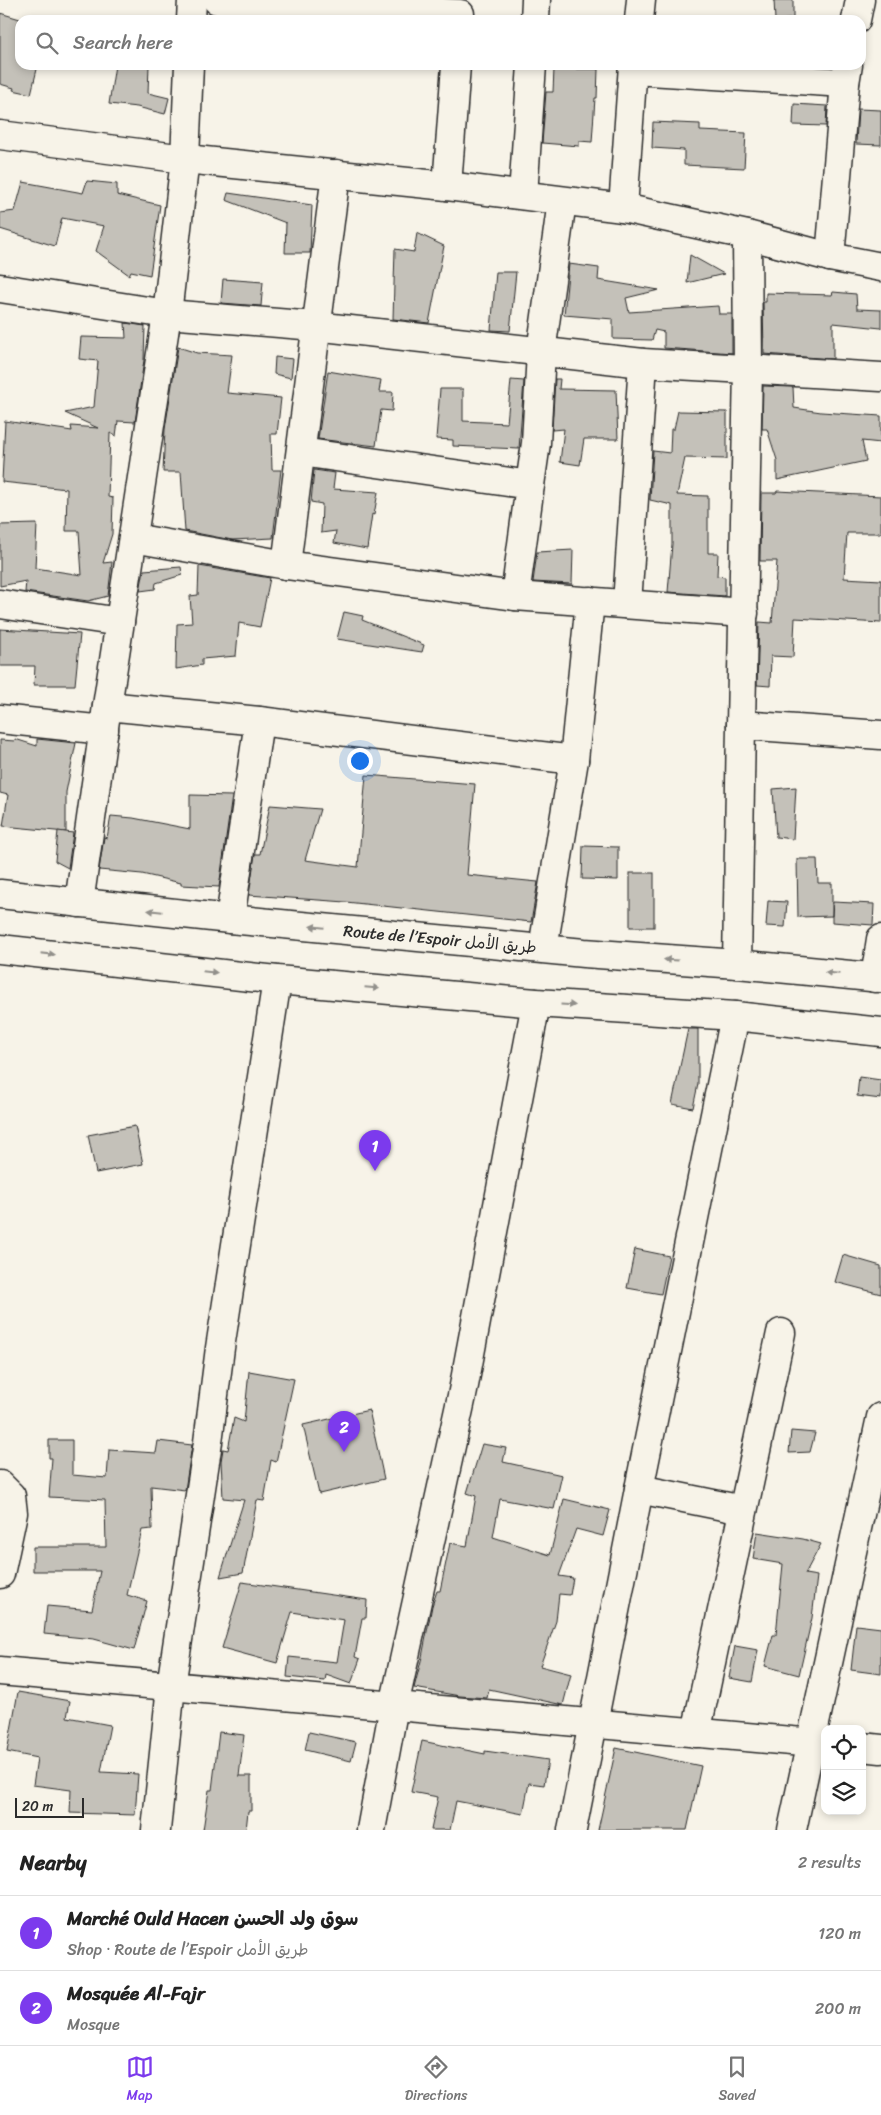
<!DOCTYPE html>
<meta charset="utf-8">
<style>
:root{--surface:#fff;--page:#f2f2f2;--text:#222;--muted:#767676;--line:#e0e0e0;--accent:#7c3aed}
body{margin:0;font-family:Sriracha,"Playpen Sans Arabic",sans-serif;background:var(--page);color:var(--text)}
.controls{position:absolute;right:15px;bottom:15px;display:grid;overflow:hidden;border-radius:10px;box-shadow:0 2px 8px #0003}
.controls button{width:45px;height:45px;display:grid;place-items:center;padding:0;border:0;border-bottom:1px solid var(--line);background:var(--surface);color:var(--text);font:25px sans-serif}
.scale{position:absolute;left:15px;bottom:12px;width:69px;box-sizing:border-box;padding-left:5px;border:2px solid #2b2b2b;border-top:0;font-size:14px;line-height:18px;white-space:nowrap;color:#2b2b2b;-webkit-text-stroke:4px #f7f3e8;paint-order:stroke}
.you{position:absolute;left:359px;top:760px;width:18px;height:18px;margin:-12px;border:4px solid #fff;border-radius:50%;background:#1a73e8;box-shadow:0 0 0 8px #1a73e833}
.badge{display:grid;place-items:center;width:32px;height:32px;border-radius:50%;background:var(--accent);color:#fff;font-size:16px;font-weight:700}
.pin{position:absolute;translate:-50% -41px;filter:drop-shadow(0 1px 2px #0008)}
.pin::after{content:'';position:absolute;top:26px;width:18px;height:15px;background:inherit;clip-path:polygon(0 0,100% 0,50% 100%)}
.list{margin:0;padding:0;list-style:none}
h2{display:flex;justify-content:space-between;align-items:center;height:65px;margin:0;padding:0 20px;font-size:21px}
h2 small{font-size:16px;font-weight:400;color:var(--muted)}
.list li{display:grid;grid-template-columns:32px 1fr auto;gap:15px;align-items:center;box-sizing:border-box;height:75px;padding:0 20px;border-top:1px solid var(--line)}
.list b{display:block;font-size:19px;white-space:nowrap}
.list p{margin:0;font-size:16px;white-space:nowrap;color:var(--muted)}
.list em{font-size:16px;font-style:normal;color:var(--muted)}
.icon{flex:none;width:28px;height:28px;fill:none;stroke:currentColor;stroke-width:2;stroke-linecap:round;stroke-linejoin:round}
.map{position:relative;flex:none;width:881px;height:1830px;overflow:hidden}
.search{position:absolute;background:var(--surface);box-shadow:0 2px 8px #0003;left:15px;right:15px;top:15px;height:55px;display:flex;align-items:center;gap:12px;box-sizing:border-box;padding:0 18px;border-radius:15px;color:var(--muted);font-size:19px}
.sheet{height:215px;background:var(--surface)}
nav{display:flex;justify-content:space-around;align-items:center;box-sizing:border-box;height:70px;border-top:1px solid var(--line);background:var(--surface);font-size:14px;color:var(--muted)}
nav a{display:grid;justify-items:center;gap:2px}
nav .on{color:var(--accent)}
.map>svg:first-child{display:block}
.building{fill:#c4c1b9;stroke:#2b2b2b}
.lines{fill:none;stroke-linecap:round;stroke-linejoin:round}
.minor-casing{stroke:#2b2b2b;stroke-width:31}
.highway-casing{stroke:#2b2b2b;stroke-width:31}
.minor{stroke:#f7f3e8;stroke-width:28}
.highway{stroke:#f7f3e8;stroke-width:28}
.oneway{fill:#918f8a}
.labels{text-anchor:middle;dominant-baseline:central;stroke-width:4;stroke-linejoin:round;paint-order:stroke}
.street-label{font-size:16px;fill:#2b2b2b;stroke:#f7f3e8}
</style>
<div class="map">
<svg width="881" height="1830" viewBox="0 0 881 1830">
<rect width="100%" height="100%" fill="#f7f3e8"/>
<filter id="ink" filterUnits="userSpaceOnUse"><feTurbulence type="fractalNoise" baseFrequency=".02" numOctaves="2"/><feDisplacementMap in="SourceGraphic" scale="10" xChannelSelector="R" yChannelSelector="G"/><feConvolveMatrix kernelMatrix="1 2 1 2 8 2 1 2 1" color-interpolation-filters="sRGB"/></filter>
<g filter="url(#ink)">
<g class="building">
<polygon points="774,0 793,0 793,19 775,20"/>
<polygon points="0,13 20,19 20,65 38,65 31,94 13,90 14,88 0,84"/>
<polygon points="115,65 149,65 148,93 169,98 165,114 137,107 109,104"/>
<polygon points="554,69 598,69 597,98 595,98 592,142 579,141 579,146 542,143 546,92 553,92"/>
<polygon points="794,104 827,106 826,126 793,125"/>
<polygon points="858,109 881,110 881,145 856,144"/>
<polygon points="653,122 700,124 700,131 746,133 744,168 684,165 684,150 652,148"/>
<polygon points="87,181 117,184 117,195 160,205 150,275 131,271 129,275 96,251 104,226 62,218 55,246 0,229 0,213 15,211 23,182 83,193"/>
<polygon points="228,193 312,205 310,253 285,253 286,223 226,200"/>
<polygon points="417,233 444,246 429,323 393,319 395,249 414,252"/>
<polygon points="690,255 724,274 687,283"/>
<polygon points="569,264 599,268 598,280 659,290 626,298 629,312 718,306 719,314 732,314 732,353 664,348 664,332 655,330 652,340 613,339 613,319 564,315"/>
<polygon points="496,272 516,272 510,331 491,330"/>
<polygon points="223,279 263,282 261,306 221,303"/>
<polygon points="833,292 856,294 857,309 881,310 881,328 833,323 833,359 764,354 763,302 766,302 766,293 832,295"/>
<polygon points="125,323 145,326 144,360 135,422 118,421 116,436 110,433 108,497 113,498 112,534 103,563 112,562 108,596 88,601 25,592 26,581 0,586 0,525 37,524 35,568 82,575 79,531 66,531 67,489 2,482 5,421 72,431 71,426 98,428 65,413 94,407 98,361 79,359 81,337 126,338"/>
<polygon points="178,347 197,353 232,355 227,393 281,398 277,434 271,434 272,470 281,470 273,538 232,540 185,531 181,472 163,472 165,429"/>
<polygon points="275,357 293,359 291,378 274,374"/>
<polygon points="328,371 381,380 379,392 393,392 392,411 381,410 376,446 318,439"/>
<polygon points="555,379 560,379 559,389 616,390 618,439 584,439 580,465 560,462 564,429 552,430"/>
<polygon points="511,380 524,381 519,449 453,446 453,440 436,439 440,389 463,389 463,421 507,423"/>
<polygon points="763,386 793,387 794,408 821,412 881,416 881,443 862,441 866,461 777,480 777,460 767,429 762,429"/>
<polygon points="678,411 727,412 727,459 685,458 677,495 708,496 708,553 718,553 717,576 725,577 725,596 668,592 672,544 672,505 650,500 653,451 670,453 671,429 674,429"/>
<polygon points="314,470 335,473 333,489 378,492 374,515 372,514 367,549 334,543 336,531 321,533 322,504 311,502"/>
<polygon points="777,491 881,496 881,533 847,533 844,578 881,580 881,623 795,618 793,657 771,656 770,686 757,685 759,622 772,623 777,561 760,561 761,493 776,493"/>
<polygon points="573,550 572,584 533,582 537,552"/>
<polygon points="199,566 270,578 260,627 239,623 236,656 202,659 202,665 176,669 177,624 192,623 190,596 198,595"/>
<polygon points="181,567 182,575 156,583 155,589 140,591 144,570"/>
<polygon points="344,612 363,616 362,620 424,645 422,652 337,639"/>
<polygon points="0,629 80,634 75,685 34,685 35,666 0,666"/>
<polygon points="15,739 37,746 37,739 76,743 66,792 66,832 3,826 8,795 0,793 0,740 15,741"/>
<polygon points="366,775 475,784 467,875 538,882 531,922 346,902 249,895 255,854 260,854 270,805 320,809 305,860 358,867"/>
<polygon points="796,787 793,839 776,837 773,789"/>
<polygon points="190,795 232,796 219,887 181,885 181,883 142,874 99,870 104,837 107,838 111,816 133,818 190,829"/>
<polygon points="58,831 73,833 68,868 55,861"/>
<polygon points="583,846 618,847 618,880 582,879"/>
<polygon points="797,859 817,859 818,883 832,883 832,916 833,902 874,904 873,925 832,922 832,916 798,917"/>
<rect x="630" y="873" width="24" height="54"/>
<polygon points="768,901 787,902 785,927 766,926"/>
<polygon points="688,1029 698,1029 698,1084 693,1108 672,1104"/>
<polygon points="859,1077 881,1080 881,1099 857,1096"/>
<polygon points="135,1126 143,1164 96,1173 88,1135"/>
<polygon points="635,1249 669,1256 661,1294 627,1288"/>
<polygon points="843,1255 881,1266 881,1294 835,1282"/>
<polygon points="249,1371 294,1379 276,1462 271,1460 264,1501 257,1500 243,1573 220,1577 244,1500 223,1498 221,1461 223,1449 228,1450 234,1418 244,1422"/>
<polygon points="369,1410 384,1479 319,1494 303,1425"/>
<polygon points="791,1431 815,1433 810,1452 789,1453"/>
<polygon points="49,1440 72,1440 72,1475 107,1478 109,1450 156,1453 158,1441 192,1445 185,1490 151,1486 152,1529 142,1530 127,1595 147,1601 134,1650 94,1639 44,1634 47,1606 92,1610 100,1571 33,1571 33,1547 106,1547 105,1500 49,1497 52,1458 49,1458"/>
<polygon points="482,1444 506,1448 503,1462 562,1475 554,1509 500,1499 493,1537 550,1555 564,1499 610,1510 603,1536 576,1529 559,1576 573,1578 570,1595 559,1594 556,1621 540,1666 571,1674 563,1705 489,1689 487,1698 460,1696 414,1688 422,1657 432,1606 437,1591 440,1591 450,1543 467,1546 476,1496 467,1493"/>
<polygon points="757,1532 803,1539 821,1544 805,1574 817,1576 812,1618 799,1675 765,1666 773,1635 776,1635 783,1564 753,1559"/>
<polygon points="242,1582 367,1600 366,1618 362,1618 355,1657 360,1659 351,1684 326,1675 325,1681 287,1677 289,1657 337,1662 344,1620 292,1612 277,1663 222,1648"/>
<polygon points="856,1625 881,1628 881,1674 851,1670"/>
<polygon points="735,1646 758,1650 752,1682 729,1678"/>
<polygon points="18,1692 70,1701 67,1717 110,1725 101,1772 138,1774 135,1815 70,1813 71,1790 33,1785 37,1758 7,1752"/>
<polygon points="219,1732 244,1735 239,1776 251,1776 251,1811 248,1811 246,1830 203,1830 209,1790 212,1790"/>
<polygon points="309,1732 356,1742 351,1761 305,1750"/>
<polygon points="422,1741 485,1754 485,1751 548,1760 544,1785 529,1783 523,1814 456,1801 450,1830 431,1830 438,1797 411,1792"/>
<polygon points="616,1748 701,1766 687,1830 598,1830"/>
</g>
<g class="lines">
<defs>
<g id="minor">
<polyline points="217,0 460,14"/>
<polyline points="191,20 192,0"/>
<polyline points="535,20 536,0"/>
<polyline points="639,20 641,0"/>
<polyline points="856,20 860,0"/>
<polyline points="633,70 845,83"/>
<polyline points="0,135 185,159 447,186 623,208 747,235 830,257 881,267"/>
<polyline points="447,186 456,65"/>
<polyline points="523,195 532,65"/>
<polyline points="623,208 633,65"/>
<polyline points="830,257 845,83 848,65"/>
<polyline points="0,288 167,314 315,326 643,363 881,377"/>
<polyline points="301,452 530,485 515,596"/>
<polyline points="530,485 536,443 541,352 562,201"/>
<polyline points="133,538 286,565 515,596 744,613"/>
<polyline points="286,565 336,174"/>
<polyline points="0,604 120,622"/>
<polyline points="627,604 643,363"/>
<polyline points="107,706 259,721 574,760"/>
<polyline points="0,719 104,730"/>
<polyline points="741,725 748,368 747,235"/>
<polyline points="79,903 107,706 167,314 185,159 189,65"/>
<polyline points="230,919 259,721"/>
<polyline points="543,948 574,760 590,601"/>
<polyline points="737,964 741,725 881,735"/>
<polyline points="875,978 881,939"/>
<polyline points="0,1485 11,1496 13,1513 0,1574"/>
<polyline points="639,1489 743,1510"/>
<polyline points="0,1671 825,1744"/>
<polyline points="696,1733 781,1333"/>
<polyline points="862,1747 881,1749"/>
<polyline points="156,1830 171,1686 208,1442 220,1348 277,980"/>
<polyline points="371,1830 394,1706 463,1391 536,1003"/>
<polyline points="572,1830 639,1489 735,1016"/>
<polyline points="792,1830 881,1417"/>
</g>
<g id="highway">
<polyline points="0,894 230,919 584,953 737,964 881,978"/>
<polyline points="0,949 277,980 536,1003 735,1016 881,1032"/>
</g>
</defs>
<use href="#minor" class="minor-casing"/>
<use href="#highway" class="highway-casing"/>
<use href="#minor" class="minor"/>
<use href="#highway" class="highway"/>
</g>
<defs><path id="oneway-solid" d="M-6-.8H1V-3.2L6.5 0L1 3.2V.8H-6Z" transform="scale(1.25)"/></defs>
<g class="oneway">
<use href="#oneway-solid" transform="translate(155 911) rotate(-174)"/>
<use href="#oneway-solid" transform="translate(317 927) rotate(-174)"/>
<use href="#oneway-solid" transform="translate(48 954) rotate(6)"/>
<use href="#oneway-solid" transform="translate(671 960) rotate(-176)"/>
<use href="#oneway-solid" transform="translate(210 972) rotate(6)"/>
<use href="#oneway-solid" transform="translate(832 973) rotate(-175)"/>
<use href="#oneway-solid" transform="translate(372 988) rotate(5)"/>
<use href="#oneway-solid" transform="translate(568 1005) rotate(4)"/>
</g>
</g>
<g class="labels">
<g class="street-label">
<text transform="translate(440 939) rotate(5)">Route de l’Espoir طريق الأمل</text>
</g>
</g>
</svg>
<div class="controls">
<button><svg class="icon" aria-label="locate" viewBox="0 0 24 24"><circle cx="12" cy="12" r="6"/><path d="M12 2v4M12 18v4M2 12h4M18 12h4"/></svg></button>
<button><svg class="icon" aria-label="layers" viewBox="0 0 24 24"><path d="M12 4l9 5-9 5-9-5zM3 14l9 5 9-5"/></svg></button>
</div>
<div class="scale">20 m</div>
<div class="you"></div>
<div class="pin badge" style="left:375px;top:1171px">1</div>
<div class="pin badge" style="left:344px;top:1452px">2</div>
<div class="search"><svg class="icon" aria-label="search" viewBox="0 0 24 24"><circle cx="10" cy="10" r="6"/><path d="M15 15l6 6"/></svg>Search here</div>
</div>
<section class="sheet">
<h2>Nearby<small>2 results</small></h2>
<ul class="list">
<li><span class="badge">1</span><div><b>Marché Ould Hacen سوق ولد الحسن</b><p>Shop · Route de l’Espoir طريق الأمل</p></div><em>120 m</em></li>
<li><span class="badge">2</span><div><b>Mosquée Al-Fajr</b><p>Mosque</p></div><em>200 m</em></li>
</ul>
</section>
<nav>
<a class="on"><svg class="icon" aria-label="map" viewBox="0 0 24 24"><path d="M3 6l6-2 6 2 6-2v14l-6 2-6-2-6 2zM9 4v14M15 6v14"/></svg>Map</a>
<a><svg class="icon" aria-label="directions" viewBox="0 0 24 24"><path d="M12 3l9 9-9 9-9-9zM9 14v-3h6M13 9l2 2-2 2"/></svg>Directions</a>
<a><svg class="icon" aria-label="saved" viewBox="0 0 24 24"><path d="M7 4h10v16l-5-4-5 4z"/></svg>Saved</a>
</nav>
